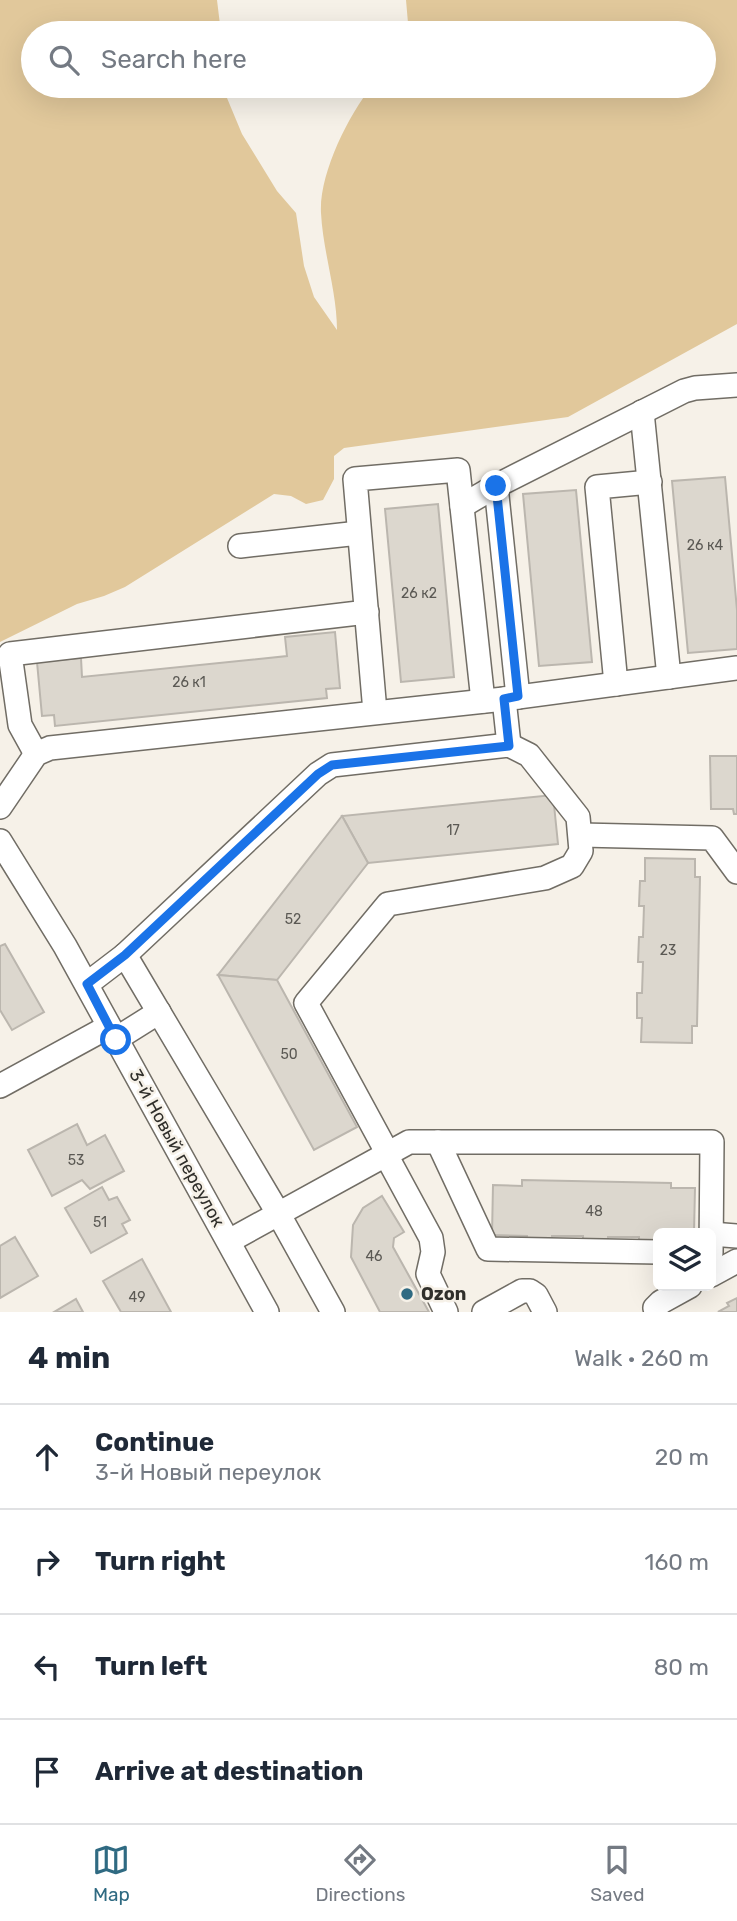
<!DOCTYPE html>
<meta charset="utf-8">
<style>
:root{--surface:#fff;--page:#f6f6f7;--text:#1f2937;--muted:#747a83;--line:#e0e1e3;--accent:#2f6a82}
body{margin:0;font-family:Rubik,sans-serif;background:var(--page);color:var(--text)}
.controls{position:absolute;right:21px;bottom:21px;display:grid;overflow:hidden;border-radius:10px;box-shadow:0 7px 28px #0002}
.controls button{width:63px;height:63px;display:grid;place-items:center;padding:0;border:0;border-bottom:2px solid var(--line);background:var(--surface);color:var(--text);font:35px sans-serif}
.stop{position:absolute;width:21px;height:21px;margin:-16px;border:5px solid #1a73e8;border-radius:50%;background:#fff}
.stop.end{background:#1a73e8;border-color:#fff;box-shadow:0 2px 7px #0008}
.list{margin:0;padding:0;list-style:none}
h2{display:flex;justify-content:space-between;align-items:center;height:91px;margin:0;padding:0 28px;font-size:30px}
h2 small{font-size:23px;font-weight:400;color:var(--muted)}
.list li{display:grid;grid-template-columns:46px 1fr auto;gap:21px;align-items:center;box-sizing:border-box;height:105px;padding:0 28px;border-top:2px solid var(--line)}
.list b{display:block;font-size:26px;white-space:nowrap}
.list p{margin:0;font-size:23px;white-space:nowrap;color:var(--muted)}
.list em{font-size:23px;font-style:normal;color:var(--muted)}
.icon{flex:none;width:38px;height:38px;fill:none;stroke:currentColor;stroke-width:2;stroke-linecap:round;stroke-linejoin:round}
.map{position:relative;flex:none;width:737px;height:1312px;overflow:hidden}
.search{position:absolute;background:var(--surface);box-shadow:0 7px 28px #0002;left:21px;right:21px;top:21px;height:77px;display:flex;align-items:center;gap:18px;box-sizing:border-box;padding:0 24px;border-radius:38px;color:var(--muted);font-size:26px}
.sheet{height:511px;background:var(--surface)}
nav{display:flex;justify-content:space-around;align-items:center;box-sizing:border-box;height:98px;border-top:2px solid var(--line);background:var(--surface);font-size:19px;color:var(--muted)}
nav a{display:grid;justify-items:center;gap:4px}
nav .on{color:var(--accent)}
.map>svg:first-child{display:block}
.green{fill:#e1c89b}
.building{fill:#dcd7ce;stroke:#bbb6ae;stroke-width:2}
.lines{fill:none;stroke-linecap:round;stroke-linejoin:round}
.minor-casing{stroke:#716d65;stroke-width:26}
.minor{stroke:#fff;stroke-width:23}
.route{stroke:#1a73e8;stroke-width:9}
.poi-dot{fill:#2f6a82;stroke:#f6f1e8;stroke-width:2.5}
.labels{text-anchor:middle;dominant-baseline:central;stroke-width:5;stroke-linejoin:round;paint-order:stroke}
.number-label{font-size:14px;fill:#5b5954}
.street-label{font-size:18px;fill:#302f2b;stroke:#f6f1e8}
.poi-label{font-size:18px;font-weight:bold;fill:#302f2b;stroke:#f6f1e8;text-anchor:start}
</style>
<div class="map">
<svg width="737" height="1312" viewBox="0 0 737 1312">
<rect width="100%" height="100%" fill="#f6f1e8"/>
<path class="green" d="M0,0H217L221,33H33V86H226L227,98L242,134L277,191L296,213L304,266L314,297L337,330C337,292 323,252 321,213C319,174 348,116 372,86H704V33H405L408,23L406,0H737V324L568,417L344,448L334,456V479L323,500L306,504L291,496L274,494L125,587L104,596L77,604L0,642Z"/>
<g class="building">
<polygon points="725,477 737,610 737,649 688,653 672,481"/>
<polygon points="576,490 592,662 539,666 523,494"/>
<polygon points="438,504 454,677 401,682 385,509"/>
<polygon points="335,632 340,688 326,689 327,698 55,726 54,715 42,716 37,662 81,658 82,677 287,656 285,637"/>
<polygon points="710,756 737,756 737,814 734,814 733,809 711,809"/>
<polygon points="553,795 558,844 368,863 342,816"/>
<polygon points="342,816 368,863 277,980 218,975"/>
<polygon points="645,858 695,859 695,877 700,877 697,1026 692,1026 692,1043 641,1042 642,1018 637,1018 637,993 642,993 643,962 638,962 639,937 643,937 644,906 639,906 640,881 645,881"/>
<polygon points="5,944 44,1012 12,1030 0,1010 0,946"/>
<polygon points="218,975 277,980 357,1127 314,1150"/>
<polygon points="77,1124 87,1145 105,1135 124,1171 90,1189 82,1180 52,1196 28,1150"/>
<polygon points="522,1180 671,1183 671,1188 695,1188 694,1233 658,1233 658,1242 639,1242 639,1237 608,1237 608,1242 583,1241 583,1236 552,1236 552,1241 527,1241 527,1236 492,1235 493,1185 522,1186"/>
<polygon points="102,1187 109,1200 117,1197 130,1220 122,1224 127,1233 91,1253 65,1208"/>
<polygon points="382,1196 404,1232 394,1238 393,1247 429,1312 380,1312 351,1257 353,1225 363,1208"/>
<polygon points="15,1237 38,1276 0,1298 0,1246"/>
<polygon points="142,1259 171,1312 121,1312 103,1281"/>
<polygon points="737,1298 737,1312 718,1312 729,1306 727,1303"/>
<polygon points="76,1299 83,1312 54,1312"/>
</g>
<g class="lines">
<defs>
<g id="minor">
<polyline points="642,412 669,677"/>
<polyline points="496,486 518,697"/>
<polyline points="462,506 496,486 684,391 695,388 737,385"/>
<polyline points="240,546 359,533"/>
<polyline points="616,684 597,487 650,482"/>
<polyline points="504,699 509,745"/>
<polyline points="375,712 355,479 458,470 483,701"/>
<polyline points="36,754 20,725 10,654 367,612"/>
<polyline points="0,807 36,754 50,748 504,699 737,668"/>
<polyline points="581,835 712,838 737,872"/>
<polyline points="0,841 65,946 267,1312"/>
<polyline points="125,955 278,1213 333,1312"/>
<polyline points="87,984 125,955 318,774 332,765 509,745 529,755 578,817 581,851 572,866 545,878 388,904 306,1003 388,1154"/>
<polyline points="116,1039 159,1012"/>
<polyline points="0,1086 108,1027"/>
<polyline points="438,1142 488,1249 658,1252"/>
<polyline points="386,1155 431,1238 433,1252 428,1274 446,1312"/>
<polyline points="711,1234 737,1236"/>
<polyline points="229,1241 409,1142 712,1142 711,1253"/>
<polyline points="711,1275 737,1261"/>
<polyline points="484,1312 522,1291 530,1291 536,1295 545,1312"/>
<polyline points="656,1312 655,1308 661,1302 690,1286"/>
</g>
</defs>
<use href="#minor" class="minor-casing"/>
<use href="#minor" class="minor"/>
</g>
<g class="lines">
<polyline class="route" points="116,1040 87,984 125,955 318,774 332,765 509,746 504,699 518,696 496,486"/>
</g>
<circle class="poi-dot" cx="407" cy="1294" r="7"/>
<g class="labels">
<g class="number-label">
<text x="705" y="545">26 к4</text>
<text x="419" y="593">26 к2</text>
<text x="189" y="682">26 к1</text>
<text x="453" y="830">17</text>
<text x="293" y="919">52</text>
<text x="668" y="950">23</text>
<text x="289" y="1054">50</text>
<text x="76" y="1160">53</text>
<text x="594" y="1211">48</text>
<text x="100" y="1222">51</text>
<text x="374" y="1256">46</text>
<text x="137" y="1297">49</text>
</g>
<g class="street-label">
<text transform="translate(177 1148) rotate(61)">3-й Новый переулок</text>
</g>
<g class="poi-label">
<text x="421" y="1294">Ozon</text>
</g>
</g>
</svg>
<div class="controls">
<button><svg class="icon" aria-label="layers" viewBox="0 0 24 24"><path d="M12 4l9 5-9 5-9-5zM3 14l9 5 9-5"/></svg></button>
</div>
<div class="stop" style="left:116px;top:1040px"></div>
<div class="stop end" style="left:496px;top:486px"></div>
<div class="search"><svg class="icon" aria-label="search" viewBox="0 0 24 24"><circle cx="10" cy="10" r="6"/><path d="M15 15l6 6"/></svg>Search here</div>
</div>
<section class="sheet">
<h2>4 min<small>Walk · 260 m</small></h2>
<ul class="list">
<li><svg class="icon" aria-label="ahead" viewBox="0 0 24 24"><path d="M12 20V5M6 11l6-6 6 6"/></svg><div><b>Continue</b><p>3-й Новый переулок</p></div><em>20 m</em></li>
<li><svg class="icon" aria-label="right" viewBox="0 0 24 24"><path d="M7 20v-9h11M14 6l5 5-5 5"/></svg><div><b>Turn right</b></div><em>160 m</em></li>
<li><svg class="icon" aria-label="left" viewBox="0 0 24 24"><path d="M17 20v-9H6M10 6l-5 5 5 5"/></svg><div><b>Turn left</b></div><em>80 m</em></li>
<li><svg class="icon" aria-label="arrive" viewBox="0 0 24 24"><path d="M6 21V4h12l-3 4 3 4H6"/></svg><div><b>Arrive at destination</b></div></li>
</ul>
</section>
<nav>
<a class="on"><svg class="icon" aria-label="map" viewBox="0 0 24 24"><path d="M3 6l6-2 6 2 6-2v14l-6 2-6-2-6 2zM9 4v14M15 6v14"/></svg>Map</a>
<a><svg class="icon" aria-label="directions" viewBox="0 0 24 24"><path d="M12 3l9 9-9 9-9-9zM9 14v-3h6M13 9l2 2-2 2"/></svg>Directions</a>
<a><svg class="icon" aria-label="saved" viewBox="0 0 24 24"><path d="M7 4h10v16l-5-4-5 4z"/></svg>Saved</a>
</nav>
